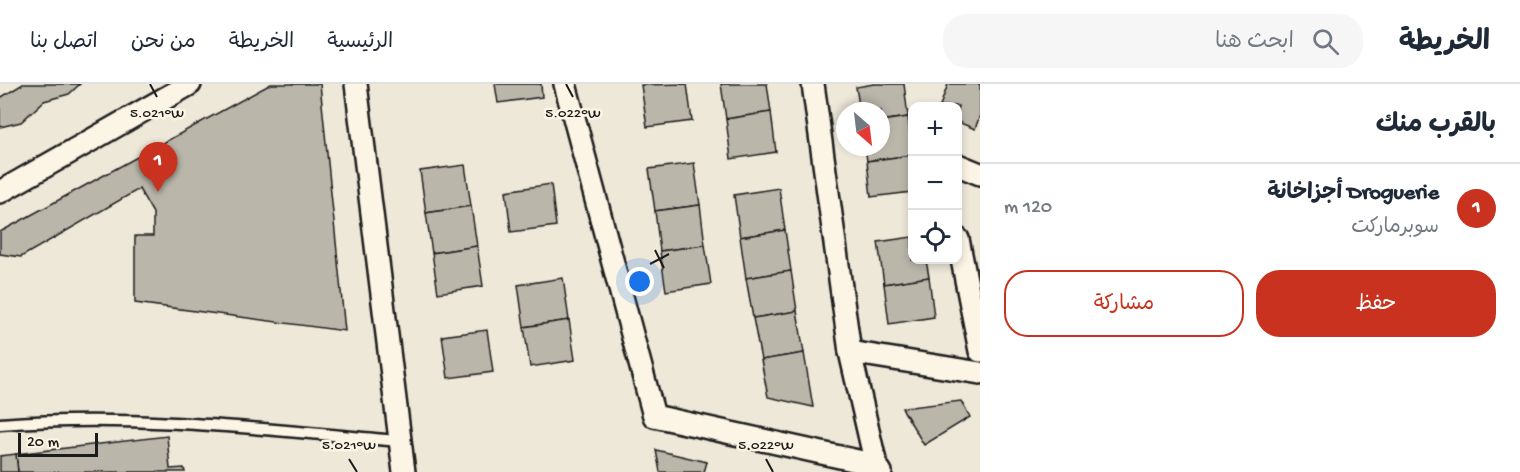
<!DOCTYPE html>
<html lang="ar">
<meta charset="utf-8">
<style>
:root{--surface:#fff;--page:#f6f6f7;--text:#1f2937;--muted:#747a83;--line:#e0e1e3;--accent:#c8321e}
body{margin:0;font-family:"Gochi Hand","Playpen Sans Arabic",sans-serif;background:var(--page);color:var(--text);direction:rtl}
.controls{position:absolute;right:18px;top:18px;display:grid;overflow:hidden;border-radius:12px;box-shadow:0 3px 9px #0003}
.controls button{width:54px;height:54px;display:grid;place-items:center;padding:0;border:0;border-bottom:2px solid var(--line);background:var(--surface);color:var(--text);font:30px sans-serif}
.compass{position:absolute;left:836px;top:18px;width:54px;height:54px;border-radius:50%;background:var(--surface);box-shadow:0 3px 9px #0003;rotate:152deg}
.scale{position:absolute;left:18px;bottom:15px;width:80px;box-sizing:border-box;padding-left:6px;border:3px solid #1c1c1c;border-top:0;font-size:16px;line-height:21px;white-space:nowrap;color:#1c1c1c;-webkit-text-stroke:4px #fcf5e5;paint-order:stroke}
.you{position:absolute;left:640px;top:198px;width:21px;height:21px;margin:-15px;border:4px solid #fff;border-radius:50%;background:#1a73e8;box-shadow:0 0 0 9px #1a73e833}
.badge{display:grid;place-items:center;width:39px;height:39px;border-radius:50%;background:var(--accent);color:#fff;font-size:20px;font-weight:700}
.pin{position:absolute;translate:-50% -50px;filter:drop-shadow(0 2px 3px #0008)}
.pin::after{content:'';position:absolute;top:32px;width:21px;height:18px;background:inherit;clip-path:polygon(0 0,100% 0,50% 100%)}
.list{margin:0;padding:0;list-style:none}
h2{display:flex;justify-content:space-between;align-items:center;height:78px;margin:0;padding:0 24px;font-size:26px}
h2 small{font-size:20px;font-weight:400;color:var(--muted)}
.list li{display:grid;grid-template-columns:39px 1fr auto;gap:18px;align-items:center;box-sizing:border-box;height:90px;padding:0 24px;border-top:2px solid var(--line)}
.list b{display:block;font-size:22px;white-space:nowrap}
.list p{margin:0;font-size:20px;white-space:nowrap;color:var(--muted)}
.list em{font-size:20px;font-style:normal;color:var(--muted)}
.actions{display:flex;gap:12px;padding:18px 24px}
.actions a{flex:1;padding:14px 0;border:2px solid var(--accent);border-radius:24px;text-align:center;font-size:21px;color:var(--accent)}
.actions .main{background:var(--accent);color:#fff}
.icon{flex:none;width:33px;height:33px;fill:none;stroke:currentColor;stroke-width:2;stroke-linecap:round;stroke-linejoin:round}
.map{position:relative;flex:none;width:980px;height:388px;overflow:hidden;direction:ltr}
header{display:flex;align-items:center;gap:36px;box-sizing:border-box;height:84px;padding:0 30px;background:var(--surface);border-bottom:2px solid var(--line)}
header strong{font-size:28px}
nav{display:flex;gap:33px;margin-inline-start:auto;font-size:21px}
.search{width:420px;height:54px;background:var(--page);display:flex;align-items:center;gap:15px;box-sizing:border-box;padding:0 21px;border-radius:24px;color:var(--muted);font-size:22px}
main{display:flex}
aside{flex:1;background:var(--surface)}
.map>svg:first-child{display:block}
.building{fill:#bab6aa;stroke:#1c1c1c;stroke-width:1.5}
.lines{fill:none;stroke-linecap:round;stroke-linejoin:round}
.service-casing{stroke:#1c1c1c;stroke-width:15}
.minor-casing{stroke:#1c1c1c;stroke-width:26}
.service{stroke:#fcf5e5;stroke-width:10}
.minor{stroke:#fcf5e5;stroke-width:21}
.ticks{fill:none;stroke:#1c1c1c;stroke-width:2}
.ticks-label{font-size:15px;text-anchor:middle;fill:#1c1c1c;stroke:#fcf5e5;stroke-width:5;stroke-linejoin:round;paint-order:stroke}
</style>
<header>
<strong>الخريطة</strong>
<div class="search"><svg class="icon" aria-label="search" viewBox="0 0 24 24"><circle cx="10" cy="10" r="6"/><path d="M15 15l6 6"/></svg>ابحث هنا</div>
<nav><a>الرئيسية</a><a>الخريطة</a><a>من نحن</a><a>اتصل بنا</a></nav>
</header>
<main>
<aside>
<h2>بالقرب منك<small></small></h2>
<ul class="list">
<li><span class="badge">1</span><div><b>Droguerie أجزاخانة</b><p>سوبرماركت</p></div><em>120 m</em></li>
</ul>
<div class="actions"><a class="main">حفظ</a><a>مشاركة</a></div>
</aside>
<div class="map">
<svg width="980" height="388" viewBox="0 0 980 388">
<rect width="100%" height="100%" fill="#eee8d9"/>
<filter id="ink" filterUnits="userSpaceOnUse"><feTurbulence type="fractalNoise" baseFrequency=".0167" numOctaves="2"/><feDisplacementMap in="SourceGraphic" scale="12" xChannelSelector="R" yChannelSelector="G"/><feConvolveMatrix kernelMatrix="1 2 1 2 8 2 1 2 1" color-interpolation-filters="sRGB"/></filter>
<g filter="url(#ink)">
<g class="building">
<polygon points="23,0 80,0 69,10 44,17 21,38 0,43 0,14"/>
<polygon points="271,0 320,0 345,247 135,219 135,152 153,152 153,129 139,105 21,173 0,170 0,148"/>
<polygon points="495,0 541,0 542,13 498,19"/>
<polygon points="687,0 692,37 647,43 641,1"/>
<polygon points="721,0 767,0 771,28 726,35"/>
<polygon points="874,0 904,0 908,33 881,37 881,27 860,27 856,3"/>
<polygon points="948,0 980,0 980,31 975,45 958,38 958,22 940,22"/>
<polygon points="771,28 776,68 731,75 726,35"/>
<polygon points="908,33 912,71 867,77 865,63 881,63 881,37"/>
<polygon points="912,71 912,108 871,113 867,77"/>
<polygon points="694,79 700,121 655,127 649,85"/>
<polygon points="465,81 471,122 426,129 420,87"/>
<polygon points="551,100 556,142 511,148 506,107"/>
<polygon points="779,104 785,146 740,153 734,111"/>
<polygon points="700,121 705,161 660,167 655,127"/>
<polygon points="471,122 477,162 432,169 426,129"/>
<polygon points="785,146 791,187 746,194 740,153"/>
<polygon points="912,153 912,176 926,176 929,193 884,200 878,158"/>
<polygon points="705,161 711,200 666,207 660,167"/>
<polygon points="477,162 483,202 438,209 432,169"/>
<polygon points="791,187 797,227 753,234 746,194"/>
<polygon points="929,193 934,233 889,240 884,200"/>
<polygon points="563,194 569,236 524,243 518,201"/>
<polygon points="797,227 804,269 761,276 753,234"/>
<polygon points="569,236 575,276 530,283 524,243"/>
<polygon points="487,246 493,288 448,294 442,252"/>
<polygon points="804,269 813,323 768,313 761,276"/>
<polygon points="961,317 970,333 924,361 902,324"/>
<polygon points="167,352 170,385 184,384 185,388 18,388 16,370"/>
<polygon points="656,366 707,378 704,388 660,388"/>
<polygon points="16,370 18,388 0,388 0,372"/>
</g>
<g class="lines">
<defs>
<path id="service" d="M0,340C136,330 263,345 398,357"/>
<g id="minor">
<polyline points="356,0 404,388"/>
<polyline points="565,0 654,332 876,381"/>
<polyline points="813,0 850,268 876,381 881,388"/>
<polyline points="958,81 980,90"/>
<polyline points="0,108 190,0"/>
<polyline points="958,155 980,267"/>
<polyline points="850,268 980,289"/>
</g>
</defs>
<use href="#service" class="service-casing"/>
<use href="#minor" class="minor-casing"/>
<use href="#service" class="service"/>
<use href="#minor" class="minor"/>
</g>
</g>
<path class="ticks" d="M150,0L157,13M566,0L573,13M655,166L664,184M650,180L669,170M349,375L357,388M766,375L773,388"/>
<g class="ticks-label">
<text x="157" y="33">5.021°W</text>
<text x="573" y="33">5.022°W</text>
<text x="349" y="365">5.021°W</text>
<text x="766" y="365">5.022°W</text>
</g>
</svg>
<div class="controls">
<button>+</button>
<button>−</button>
<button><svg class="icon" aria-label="locate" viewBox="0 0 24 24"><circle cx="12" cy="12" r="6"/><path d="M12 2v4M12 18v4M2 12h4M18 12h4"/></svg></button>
</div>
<svg class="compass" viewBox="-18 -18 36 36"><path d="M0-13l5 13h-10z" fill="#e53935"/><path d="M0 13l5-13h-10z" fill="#747a83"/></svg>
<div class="scale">20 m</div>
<div class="you"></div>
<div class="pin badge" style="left:158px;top:108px">1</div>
</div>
</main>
